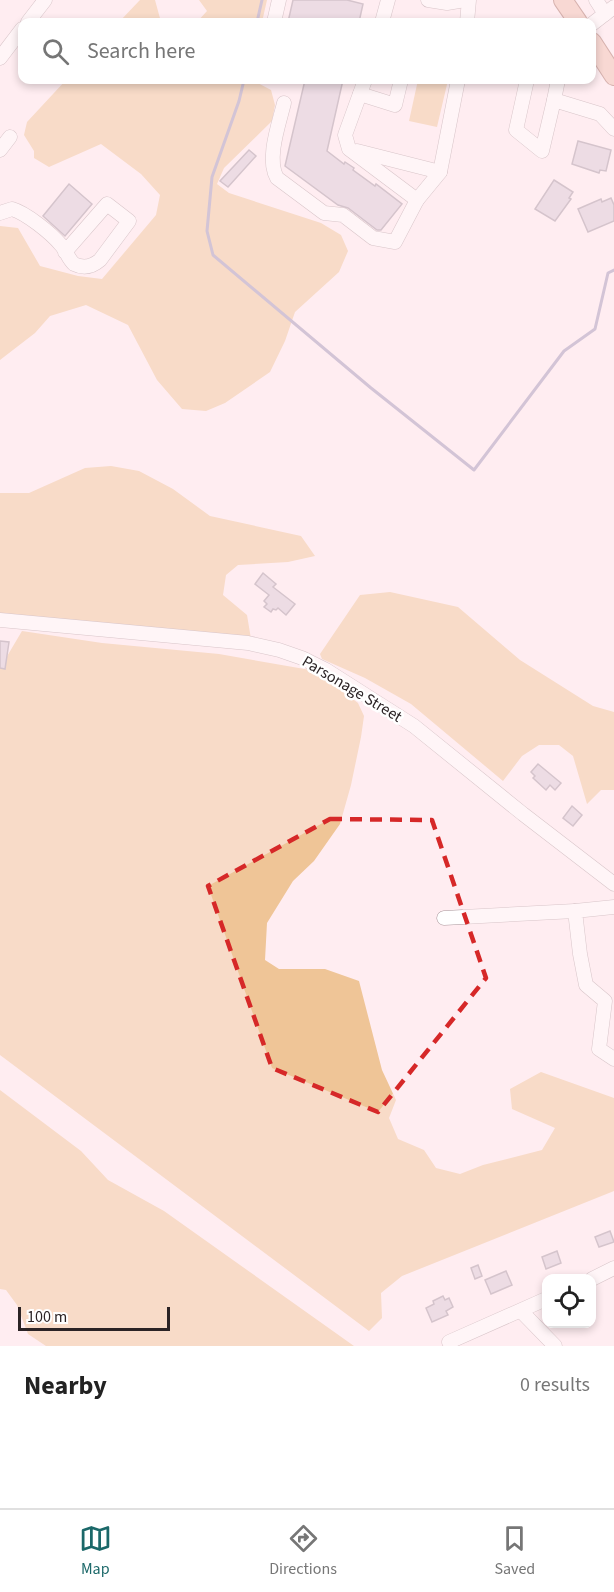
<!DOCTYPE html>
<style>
:root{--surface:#fff;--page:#f6f6f6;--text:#222;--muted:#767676;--line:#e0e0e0;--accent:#1b6869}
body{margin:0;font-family:"Source Sans 3",sans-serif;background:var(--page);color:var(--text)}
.controls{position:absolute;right:18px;bottom:18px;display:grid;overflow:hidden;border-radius:12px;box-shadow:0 3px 9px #0003}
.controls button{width:54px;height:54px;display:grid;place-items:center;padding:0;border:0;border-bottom:2px solid var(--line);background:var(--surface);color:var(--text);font:30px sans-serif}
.scale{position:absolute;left:18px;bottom:15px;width:152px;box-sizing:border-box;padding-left:6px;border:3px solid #2b2325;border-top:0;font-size:16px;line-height:21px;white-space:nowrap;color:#2b2325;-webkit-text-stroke:4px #fff;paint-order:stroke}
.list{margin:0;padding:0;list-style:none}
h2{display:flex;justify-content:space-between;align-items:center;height:78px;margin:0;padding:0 24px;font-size:26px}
h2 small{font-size:20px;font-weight:400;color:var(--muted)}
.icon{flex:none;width:33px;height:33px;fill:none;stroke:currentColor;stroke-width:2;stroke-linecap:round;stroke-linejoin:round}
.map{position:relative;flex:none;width:614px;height:1346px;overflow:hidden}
.search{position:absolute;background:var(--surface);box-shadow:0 3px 9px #0003;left:18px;right:18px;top:18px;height:66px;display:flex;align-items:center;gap:15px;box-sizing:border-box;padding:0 21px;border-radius:12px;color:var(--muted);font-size:22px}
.sheet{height:162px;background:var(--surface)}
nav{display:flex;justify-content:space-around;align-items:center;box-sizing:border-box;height:84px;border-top:2px solid var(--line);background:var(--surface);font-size:16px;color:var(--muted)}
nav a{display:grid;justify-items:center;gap:3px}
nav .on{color:var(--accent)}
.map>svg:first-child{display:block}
.green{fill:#efc597}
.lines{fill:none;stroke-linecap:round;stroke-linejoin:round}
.stream{stroke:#9d92b6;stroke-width:3}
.building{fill:#d8c8d6;stroke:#a293a0;stroke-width:1.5}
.minor-casing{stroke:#aa969b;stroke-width:15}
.major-casing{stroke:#a56b5e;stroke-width:20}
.minor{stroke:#fff;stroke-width:14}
.major{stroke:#f0beb0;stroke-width:18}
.marked{fill:none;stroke:#d62828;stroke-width:4.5;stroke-dasharray:12 8;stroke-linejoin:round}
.labels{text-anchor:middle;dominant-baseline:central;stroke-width:5;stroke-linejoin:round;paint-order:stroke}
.street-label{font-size:16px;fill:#2b2325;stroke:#fff}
</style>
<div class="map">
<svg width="614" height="1346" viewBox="0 0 614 1346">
<rect width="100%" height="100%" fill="#ffedf1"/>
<g class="green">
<polygon points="140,0 155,0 161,22 119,22"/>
<polygon points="199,0 267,0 262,22 197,22 207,11"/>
<polygon points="66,80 252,80 271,90 275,105 272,121 224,168 217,184 229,193 321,223 341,235 348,251 339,272 295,312 285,341 270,372 225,403 206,411 182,409 157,380 128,325 86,305 50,316 35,333 0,360 0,226 18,228 40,266 78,276 102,279 156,215 160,195 141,174 101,144 49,167 34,158 34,151 24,135 27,122"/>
<polygon points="418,80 448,80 437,127 409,121"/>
<polygon points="111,466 139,471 173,489 210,516 301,536 315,556 288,562 238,565 226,575 223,595 247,615 251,639 0,613 0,493 29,493 85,468"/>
<polygon points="390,592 458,607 520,660 593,706 614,712 614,790 601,790 587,804 573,756 559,745 539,745 522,756 503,781 411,704 365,678 322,659 320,654 360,595"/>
<polygon points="22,631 102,643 219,654 316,671 358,703 364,716 361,737 351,785 340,824 314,861 293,881 267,923 265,960 279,969 325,969 359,981 382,1070 396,1100 389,1118 398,1139 424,1150 436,1168 460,1174 483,1165 542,1150 555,1128 512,1109 510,1089 541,1072 614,1098 614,1191 402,1276 381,1293 382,1318 369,1331 0,1055 0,663 6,658"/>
<polygon points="0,1090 81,1151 108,1180 164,1211 354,1346 46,1346 28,1334 17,1305 6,1290 0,1289"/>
</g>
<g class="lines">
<g class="stream">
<polyline points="257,22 262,0"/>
<polyline points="244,80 239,101 212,177 207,231 213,255 371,388 474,470 564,351 595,329 608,273 614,270"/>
</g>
</g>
<g class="building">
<polygon points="293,0 347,0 363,4 359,22 288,22"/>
<polygon points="305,80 343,80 327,151 344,164 345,162 354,168 353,170 375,186 376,184 402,204 381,230 377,230 348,208 338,205 285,166"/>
<polygon points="578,141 611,150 606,171 600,170 599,173 572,164"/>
<polygon points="249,150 256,156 228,187 220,181"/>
<polygon points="554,180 573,192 569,198 571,199 555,221 535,209"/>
<polygon points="69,184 92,204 65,236 43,216"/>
<polygon points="611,198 614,205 614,221 588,232 578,209 601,199 602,202"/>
<polygon points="263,573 276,584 273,587 295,604 286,615 278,608 276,610 273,609 271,612 264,607 267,604 264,601 269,595 255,584"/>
<polygon points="0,641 9,642 5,669 0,668"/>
<polygon points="538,764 561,783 555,790 550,785 546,790 533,778 535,776 531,772"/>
<polygon points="572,806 582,815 573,826 563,818"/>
<polygon points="610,1231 614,1242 599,1247 595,1237"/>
<polygon points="557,1251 561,1263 546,1269 542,1257"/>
<polygon points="478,1265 482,1276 475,1279 471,1268"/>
<polygon points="506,1271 512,1285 491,1294 485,1280"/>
<polygon points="443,1296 445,1300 449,1298 453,1307 446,1311 448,1315 432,1322 426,1308 434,1304 433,1301"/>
</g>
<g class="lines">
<defs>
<g id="minor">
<polyline points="428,0 447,3 465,0"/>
<polyline points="596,0 605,14"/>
<polyline points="28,22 45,0"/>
<polyline points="274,22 279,0"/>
<polyline points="382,22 388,0"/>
<polyline points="467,22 469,0"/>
<polyline points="592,24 614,7"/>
<polyline points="0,58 22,29"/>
<polyline points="365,80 345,135 349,149 417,200 440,172 458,80"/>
<polyline points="527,80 516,130 542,151 554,100 600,114 614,129"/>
<polyline points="360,94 395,105 401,80"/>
<polyline points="554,100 558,80"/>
<path d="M284,103C279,124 266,159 277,178L324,213L343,215L373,238L395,242L417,200"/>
<polyline points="0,150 10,137"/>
<polyline points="357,151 440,172"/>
<path d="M0,213L12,209C26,213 51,233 61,245C66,250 68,259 74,264C84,269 93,266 100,260L129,221L107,204L65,252"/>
<polyline points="0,620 248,643 279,650 302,658 326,670 414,726 523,814 614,884"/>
<polyline points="614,907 575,911 580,954 586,985 605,1001 599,1049 614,1059"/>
<polyline points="444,918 575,911"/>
<polyline points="592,1279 614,1268"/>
<polyline points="521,1311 555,1346"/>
<polyline points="449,1342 546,1299"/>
</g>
<g id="major">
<polyline points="563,0 578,22"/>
<polyline points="592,42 614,76"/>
</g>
</defs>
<use href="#minor" class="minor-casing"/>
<use href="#major" class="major-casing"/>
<use href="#minor" class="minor"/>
<use href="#major" class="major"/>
</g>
<path d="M0 0H614V1346H0ZM330,819L432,820L486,978L378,1112L272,1068L208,886Z" fill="#ffedf1" fill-opacity=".55" fill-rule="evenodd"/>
<path class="marked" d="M330,819L432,820L486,978L378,1112L272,1068L208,886Z"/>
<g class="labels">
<g class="street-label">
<text transform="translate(352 689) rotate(31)">Parsonage Street</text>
</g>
</g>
</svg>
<div class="controls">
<button><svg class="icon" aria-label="locate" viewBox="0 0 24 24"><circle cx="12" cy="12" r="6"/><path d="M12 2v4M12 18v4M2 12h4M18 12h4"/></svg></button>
</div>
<div class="scale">100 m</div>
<div class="search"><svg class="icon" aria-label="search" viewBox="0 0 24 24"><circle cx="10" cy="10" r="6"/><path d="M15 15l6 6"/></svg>Search here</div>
</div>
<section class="sheet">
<h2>Nearby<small>0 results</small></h2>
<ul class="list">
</ul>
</section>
<nav>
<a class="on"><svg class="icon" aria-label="map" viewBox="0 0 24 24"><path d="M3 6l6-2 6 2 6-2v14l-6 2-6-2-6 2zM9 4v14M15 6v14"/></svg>Map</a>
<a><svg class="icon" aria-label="directions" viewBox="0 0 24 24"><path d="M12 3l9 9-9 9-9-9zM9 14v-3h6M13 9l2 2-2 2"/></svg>Directions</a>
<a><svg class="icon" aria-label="saved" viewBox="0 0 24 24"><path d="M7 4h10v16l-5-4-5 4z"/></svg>Saved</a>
</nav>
